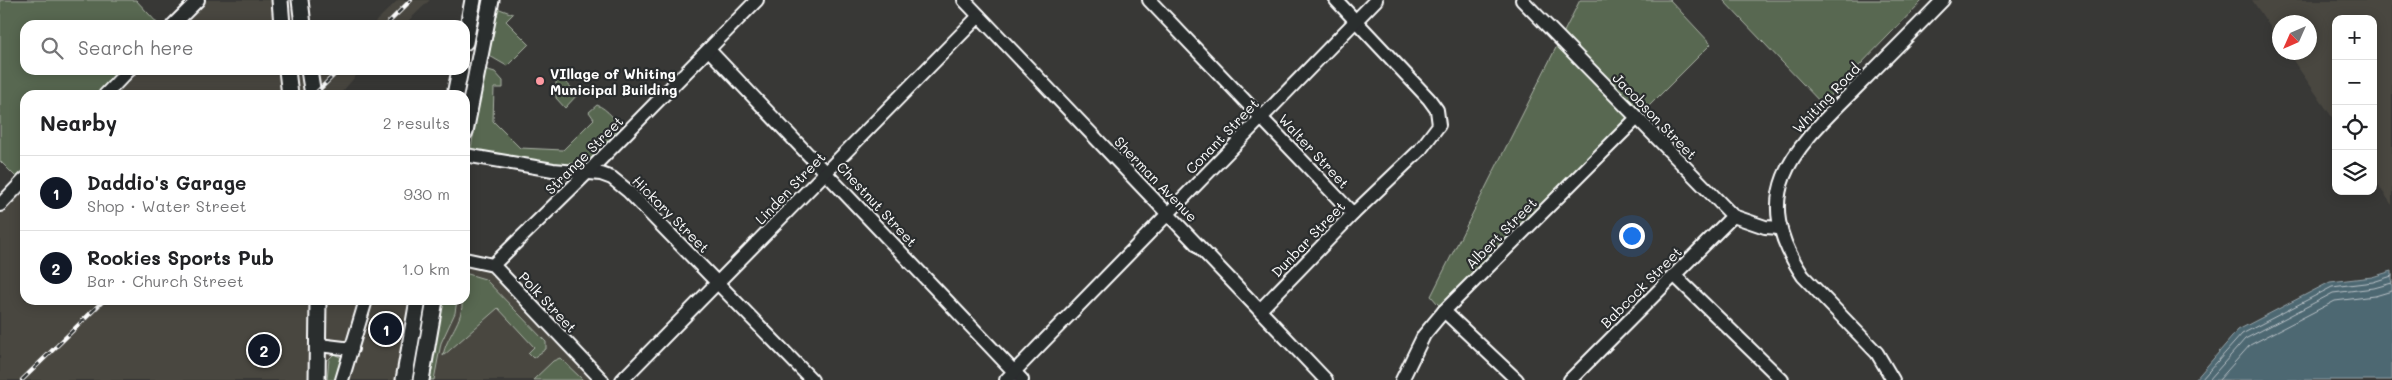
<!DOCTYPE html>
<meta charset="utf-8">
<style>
:root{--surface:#fff;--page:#f2f2f2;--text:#202124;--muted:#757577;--line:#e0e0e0;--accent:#111827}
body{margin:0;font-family:Mali,sans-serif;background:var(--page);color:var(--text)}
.controls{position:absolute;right:15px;top:15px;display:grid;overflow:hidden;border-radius:10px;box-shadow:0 2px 12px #0003}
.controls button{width:45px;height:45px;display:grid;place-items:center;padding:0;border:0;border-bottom:1px solid var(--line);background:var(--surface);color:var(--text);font:25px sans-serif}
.compass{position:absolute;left:2272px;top:15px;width:45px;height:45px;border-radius:50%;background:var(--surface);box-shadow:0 2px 12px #0003;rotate:225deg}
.you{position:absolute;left:1631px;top:235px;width:18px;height:18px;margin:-12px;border:4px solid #fff;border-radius:50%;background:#1a73e8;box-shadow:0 0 0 8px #1a73e833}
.badge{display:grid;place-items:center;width:32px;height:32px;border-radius:50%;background:var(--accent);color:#fff;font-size:16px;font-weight:700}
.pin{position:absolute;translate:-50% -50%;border:2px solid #fff;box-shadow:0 1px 5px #0006}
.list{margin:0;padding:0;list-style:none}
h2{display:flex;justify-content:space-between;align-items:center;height:65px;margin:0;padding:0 20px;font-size:21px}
h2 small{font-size:16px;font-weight:400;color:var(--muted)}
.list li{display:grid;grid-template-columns:32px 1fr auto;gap:15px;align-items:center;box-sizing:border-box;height:75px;padding:0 20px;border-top:1px solid var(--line)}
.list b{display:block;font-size:19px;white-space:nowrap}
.list p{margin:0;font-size:16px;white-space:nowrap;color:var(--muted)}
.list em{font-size:16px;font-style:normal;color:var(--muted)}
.icon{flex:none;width:28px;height:28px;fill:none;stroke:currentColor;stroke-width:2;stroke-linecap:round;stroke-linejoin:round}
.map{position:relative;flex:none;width:2392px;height:380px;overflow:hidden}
.search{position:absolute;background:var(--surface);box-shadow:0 2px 12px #0003;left:20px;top:20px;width:450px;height:55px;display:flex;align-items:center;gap:12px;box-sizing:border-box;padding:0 18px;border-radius:15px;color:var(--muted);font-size:19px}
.panel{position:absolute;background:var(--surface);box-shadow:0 2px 12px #0003;left:20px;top:90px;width:450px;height:215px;border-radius:15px}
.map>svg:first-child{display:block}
.built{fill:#484640}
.green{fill:#596851;stroke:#acb4a8}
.water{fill:#4e6772;stroke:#95a4aa}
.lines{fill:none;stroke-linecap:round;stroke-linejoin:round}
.shore{stroke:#b8c2c7;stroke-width:1}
.minor-casing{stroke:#fff;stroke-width:16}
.major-casing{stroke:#fff;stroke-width:19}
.minor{stroke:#2a2d2e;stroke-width:12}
.major{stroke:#2a2d2e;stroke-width:15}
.rail-casing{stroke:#fff;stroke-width:4.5}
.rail{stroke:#2a2d2e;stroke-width:2.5;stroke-dasharray:8;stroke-linecap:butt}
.poi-dot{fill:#ff9aa2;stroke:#2a2d2e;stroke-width:2}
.labels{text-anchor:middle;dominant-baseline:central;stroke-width:4.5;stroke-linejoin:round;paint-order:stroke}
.poi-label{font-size:14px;font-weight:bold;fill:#fff;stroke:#2a2d2e;text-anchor:start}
.street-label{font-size:14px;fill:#fff;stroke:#2a2d2e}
</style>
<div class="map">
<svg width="2392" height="380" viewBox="0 0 2392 380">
<rect width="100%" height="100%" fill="#383836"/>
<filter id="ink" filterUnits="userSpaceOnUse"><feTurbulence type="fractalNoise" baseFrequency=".02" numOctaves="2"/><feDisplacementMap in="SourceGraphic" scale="10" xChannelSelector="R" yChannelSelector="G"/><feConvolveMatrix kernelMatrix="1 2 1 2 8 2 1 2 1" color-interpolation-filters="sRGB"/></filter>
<g filter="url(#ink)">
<g class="built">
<polygon points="198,0 280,0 282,25 173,25"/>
<polygon points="398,0 430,0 404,25 372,25"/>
<polygon points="2252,0 2392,0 2392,205 2373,178 2373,19 2336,19 2336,123 2288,53 2310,52 2310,22 2280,22 2279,40"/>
<polygon points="129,70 295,70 306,87 324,70 361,70 342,92 344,95 105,95"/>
<polygon points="25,179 25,300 418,300 404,380 0,380 0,205"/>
<polygon points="465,259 493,265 602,380 421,380 435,300 465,300"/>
</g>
<g class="green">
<polygon points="0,0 136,0 159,25 25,25 25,70 122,70 97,95 25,95 25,168 16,177 0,161"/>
<polygon points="1580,0 1670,0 1711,44 1444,311 1431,296"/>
<polygon points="1723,0 1923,0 1822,104"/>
<polygon points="497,8 513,14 506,21 529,44 507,66 488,55"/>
<path d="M485,69L495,72L503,81V88H494L493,121L520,148L563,150L594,119L589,112L597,105C606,108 619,122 621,132C606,149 595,167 570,168L475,151L471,148Z"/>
<polygon points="556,73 578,94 565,108 556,98"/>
<path d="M468,274L485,279L546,342V349L533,358L528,353L534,347L498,308L443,356C446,336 464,321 462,300H465V275Z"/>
<polygon points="441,300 457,300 455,313 441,343 434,380 427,380"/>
<polygon points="334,354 344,359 339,380 327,380 329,359"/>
<polygon points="560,358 583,380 533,380 553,361"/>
</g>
<polygon class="water" points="2392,271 2392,380 2195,380 2238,330 2330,282 2372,277"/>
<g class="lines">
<g class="shore">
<polyline points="2201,380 2242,334 2332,287 2373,282 2392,276"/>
<polyline points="2209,380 2245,339 2333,293 2374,288 2392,283"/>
<polyline points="2219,380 2250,345 2335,301 2375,296 2392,291"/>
</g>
<defs>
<g id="minor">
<polyline points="964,0 1326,380"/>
<polyline points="1149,0 1353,214"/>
<polyline points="1522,0 1733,216 1765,227 1780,228"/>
<polyline points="173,25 198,0"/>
<polyline points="709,50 1022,380"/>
<polyline points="105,95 129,70"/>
<polyline points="465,155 553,170 601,174 612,178 628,191 812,380"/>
<polyline points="0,205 25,179"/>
<polyline points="465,259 493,265 602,380"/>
<polyline points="493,265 589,171 757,0"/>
<polyline points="1674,275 1782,380"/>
<polyline points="1260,310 1353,214 1420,150 1439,125 1437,110 1429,99 1336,0"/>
<polyline points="1444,311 1517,380"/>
<polyline points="319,345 352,349"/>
<polyline points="342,380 366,300"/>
<polyline points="622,380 979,16"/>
<polyline points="1006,380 1376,0"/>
<polyline points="1402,380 1424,335 1444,311 1636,119"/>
<polyline points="1570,380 1733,216"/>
<path d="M1893,380L1877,353L1803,276C1746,191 1796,148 1854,90C1884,60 1914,30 1943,0"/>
</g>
<g id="major">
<polyline points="280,0 282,25"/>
<polyline points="300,0 303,25"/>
<polyline points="465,42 473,0"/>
<polyline points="287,70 290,95"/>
<polyline points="309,70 313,95"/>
<polyline points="455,95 460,70"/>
<polyline points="465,132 491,0"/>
<polyline points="317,380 318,300"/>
<polyline points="404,380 418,300"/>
<polyline points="421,380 435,300"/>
</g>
</defs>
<use href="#minor" class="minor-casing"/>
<use href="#major" class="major-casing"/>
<use href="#minor" class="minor"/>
<use href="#major" class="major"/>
<defs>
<g id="rail">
<polyline points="386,25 411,0"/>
<polyline points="314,95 339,70"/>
<polyline points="22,380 104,300"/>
</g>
</defs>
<use href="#rail" class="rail-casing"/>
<use href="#rail" class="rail"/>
</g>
</g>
<circle class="poi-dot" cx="540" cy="81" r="5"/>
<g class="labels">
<g class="poi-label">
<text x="550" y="73">VIllage of Whiting<tspan x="550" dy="16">Municipal Building</tspan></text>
</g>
<g class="street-label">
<text transform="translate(1826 98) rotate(-46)">Whiting Road</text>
<text transform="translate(1655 116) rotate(46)">Jacobson Street</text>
<text transform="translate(1222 136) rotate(-46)">Conant Street</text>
<text transform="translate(1314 151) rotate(47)">Walter Street</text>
<text transform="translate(584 155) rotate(-45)">Strange Street</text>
<text transform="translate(1156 179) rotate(46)">Sherman Avenue</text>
<text transform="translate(790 188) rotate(-46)">Linden Street</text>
<text transform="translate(877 204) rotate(47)">Chestnut Street</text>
<text transform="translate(671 214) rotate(45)">Hickory Street</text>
<text transform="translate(1501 233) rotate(-45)">Albert Street</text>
<text transform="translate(1308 239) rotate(-46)">Dunbar Street</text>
<text transform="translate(1641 287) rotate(-45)">Babcock Street</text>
<text transform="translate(548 302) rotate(47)">Polk Street</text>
</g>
</g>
</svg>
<div class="controls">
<button>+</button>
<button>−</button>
<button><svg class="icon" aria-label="locate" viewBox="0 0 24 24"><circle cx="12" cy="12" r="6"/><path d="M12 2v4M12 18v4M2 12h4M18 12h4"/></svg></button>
<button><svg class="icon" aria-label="layers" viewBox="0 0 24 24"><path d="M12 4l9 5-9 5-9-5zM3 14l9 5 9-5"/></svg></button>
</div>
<svg class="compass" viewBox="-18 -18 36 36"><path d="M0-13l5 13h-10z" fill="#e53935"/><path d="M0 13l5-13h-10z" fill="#757577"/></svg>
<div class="you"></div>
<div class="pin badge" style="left:386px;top:329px">1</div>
<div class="pin badge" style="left:264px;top:350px">2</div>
<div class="search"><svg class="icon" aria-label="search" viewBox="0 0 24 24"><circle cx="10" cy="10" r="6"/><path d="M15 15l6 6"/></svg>Search here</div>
<section class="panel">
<h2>Nearby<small>2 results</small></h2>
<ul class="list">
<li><span class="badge">1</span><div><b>Daddio's Garage</b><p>Shop · Water Street</p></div><em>930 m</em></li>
<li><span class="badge">2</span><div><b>Rookies Sports Pub</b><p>Bar · Church Street</p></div><em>1.0 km</em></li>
</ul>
</section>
</div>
